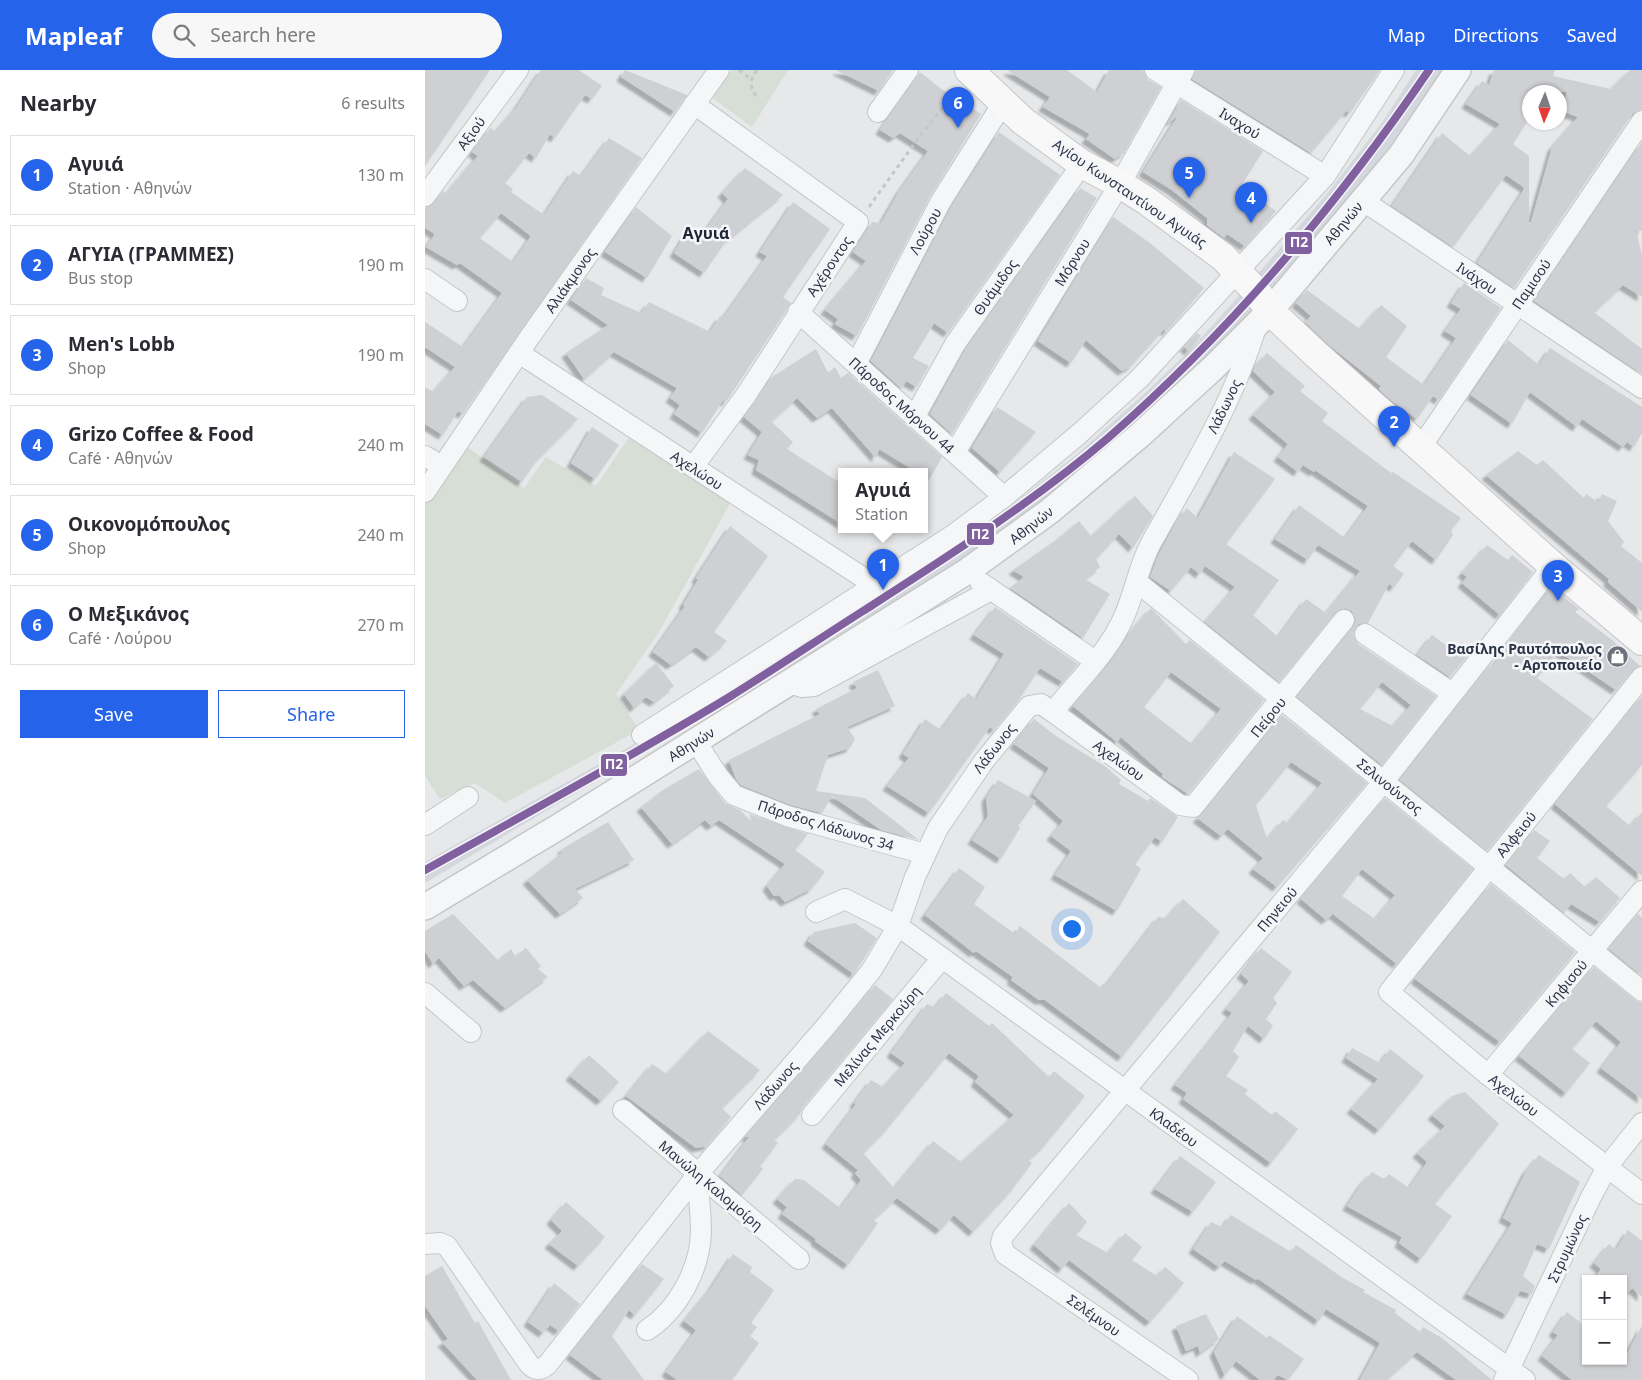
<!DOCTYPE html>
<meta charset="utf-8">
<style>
:root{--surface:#fff;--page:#f7f7f7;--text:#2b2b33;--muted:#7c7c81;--line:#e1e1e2;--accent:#2563eb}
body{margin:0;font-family:"Noto Sans",sans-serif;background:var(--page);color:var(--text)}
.controls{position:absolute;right:15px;bottom:15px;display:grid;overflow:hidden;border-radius:0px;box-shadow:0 1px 4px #0004}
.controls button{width:45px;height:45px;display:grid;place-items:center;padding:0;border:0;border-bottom:1px solid var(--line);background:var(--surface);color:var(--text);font:25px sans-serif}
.compass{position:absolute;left:1097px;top:15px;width:45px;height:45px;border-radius:50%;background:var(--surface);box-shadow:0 1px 4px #0004;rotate:182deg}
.you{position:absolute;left:646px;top:858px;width:18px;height:18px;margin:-12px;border:4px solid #fff;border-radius:50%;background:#1a73e8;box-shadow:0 0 0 8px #1a73e833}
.badge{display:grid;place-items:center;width:32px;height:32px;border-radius:50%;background:var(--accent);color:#fff;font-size:16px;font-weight:700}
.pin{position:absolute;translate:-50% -41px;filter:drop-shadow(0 1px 2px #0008)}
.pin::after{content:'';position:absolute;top:26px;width:18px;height:15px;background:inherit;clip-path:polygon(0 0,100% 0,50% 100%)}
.popup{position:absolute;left:413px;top:398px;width:90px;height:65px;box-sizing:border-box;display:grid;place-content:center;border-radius:0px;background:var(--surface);filter:drop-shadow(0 1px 4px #0005);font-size:16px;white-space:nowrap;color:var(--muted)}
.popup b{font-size:19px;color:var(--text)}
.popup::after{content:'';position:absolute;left:50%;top:100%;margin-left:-10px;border:10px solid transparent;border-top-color:var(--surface)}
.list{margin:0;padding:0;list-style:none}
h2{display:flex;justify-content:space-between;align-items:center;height:65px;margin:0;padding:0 20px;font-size:21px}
h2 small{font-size:16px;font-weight:400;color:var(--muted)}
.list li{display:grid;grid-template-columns:32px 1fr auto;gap:15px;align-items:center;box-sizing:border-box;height:80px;margin:0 10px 10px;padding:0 10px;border:1px solid var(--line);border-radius:0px}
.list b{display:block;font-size:19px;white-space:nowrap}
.list p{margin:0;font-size:16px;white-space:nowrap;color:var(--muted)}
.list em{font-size:16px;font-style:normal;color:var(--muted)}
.actions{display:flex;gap:10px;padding:15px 20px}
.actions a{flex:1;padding:11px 0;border:1px solid var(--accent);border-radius:0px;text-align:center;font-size:18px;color:var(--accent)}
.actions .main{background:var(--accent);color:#fff}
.icon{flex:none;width:28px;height:28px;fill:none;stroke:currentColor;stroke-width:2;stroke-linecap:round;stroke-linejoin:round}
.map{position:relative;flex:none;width:1217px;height:1310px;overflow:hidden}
header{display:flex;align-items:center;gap:30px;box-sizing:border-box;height:70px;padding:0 25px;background:var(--accent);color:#fff}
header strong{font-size:24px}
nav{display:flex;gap:28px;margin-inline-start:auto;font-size:18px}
.search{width:350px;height:45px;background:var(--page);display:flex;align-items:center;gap:12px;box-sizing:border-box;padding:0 18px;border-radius:28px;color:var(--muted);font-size:19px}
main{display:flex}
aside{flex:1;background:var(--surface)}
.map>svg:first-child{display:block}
.built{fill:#d4d7dd}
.green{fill:#d6ded6}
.building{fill:#ced0d3;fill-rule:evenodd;filter:url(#shadow)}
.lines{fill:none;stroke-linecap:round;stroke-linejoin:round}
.minor-casing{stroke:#c4c6c8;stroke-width:22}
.tertiary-casing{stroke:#c4c6c8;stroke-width:28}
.secondary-casing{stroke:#c4c6c8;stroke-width:30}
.path{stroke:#c5c6ca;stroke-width:3;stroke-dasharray:4 4;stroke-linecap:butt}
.minor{stroke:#f5f6f7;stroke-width:20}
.tertiary{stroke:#f5f6f7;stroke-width:25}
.secondary{stroke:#f8f8f8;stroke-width:28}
.rail-1-casing{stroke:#f4f6f9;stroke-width:11}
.rail-1{stroke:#81609f;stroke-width:8}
.labels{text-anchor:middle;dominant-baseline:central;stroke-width:5;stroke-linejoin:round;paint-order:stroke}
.street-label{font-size:14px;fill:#2b3445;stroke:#f4f6f9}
.poi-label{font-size:14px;font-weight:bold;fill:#2b3445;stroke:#f4f6f9;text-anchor:end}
.quarter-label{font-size:16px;font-weight:bold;fill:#1d2536;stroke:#f4f6f9}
.line-badge{stroke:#f4f6f9;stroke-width:2}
.badge-label{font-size:14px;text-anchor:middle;font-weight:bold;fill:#fff}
</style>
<header>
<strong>Mapleaf</strong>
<div class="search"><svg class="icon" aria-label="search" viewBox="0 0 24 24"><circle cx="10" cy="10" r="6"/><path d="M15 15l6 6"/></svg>Search here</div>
<nav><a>Map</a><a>Directions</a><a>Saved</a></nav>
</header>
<main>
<aside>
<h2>Nearby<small>6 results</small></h2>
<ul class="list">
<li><span class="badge">1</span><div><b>Αγυιά</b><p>Station · Αθηνών</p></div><em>130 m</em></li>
<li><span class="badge">2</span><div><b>ΑΓΥΙΑ (ΓΡΑΜΜΕΣ)</b><p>Bus stop</p></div><em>190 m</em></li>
<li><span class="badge">3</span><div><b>Men's Lobb</b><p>Shop</p></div><em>190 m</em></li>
<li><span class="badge">4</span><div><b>Grizo Coffee &amp; Food</b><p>Café · Αθηνών</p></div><em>240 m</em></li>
<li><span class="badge">5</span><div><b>Οικονομόπουλος</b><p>Shop</p></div><em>240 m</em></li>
<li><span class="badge">6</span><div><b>Ο Μεξικάνος</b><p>Café · Λούρου</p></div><em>270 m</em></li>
</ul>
<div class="actions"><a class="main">Save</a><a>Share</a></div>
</aside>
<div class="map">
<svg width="1217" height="1310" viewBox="0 0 1217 1310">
<defs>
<filter id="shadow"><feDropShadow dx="-4.5" dy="4.5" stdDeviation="1" flood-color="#0004"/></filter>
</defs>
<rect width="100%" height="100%" fill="#e6e8ea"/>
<polygon class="built" points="991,0 1019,0 1004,24 930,122 783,290 633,420 561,474 482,526 0,813 0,792 282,633 543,469 652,384 720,323 764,281 812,228 901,125 956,54"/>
<g class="green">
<polygon points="307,0 363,0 327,57 286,27"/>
<polygon points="207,363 307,430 234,562 191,624 214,660 80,733 50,713 15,729 0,706 0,432 38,374 99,418 121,387 171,416"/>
</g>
<g class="building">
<polygon points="0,0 65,0 0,96"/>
<path d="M116,0H154L177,16L167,29L160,25L130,68L125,64L111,88L104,83L80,113L88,119L86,122L119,145L148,101L156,106L184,68L217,88L38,344L33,341L18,365L0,354V317L8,322L30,297L0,277V252L38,277L77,223L35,193L32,195L1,177L10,164L0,158V138L9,133L18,121L22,123L53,86L47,82L65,58L71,61L91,38ZM76,143L106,166L88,192L55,168Z"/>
<polygon points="200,0 262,25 250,42 196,7"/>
<polygon points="411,0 468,0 454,21"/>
<polygon points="582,0 642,0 672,22 684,0 718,0 723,10 736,17 699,83 690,89 661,69 665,64 618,37 625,27"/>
<polygon points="771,0 955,0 925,43 921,41 886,83 767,9"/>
<path d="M1069,0H1130L1128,6L1186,19L1205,0H1217V39L1207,44L1089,218L1052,193L1100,118L1081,105L1028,177L967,136L1017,63L1045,86L1075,54L1041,34L1057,11L1064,15ZM1104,22H1142L1137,41L1153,47L1127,77L1106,152H1104V86L1088,74L1104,49Z"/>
<polygon points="495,2 515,18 556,44 506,125 432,266 410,254 413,249 400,240 441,191 428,182 447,152 456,153 475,120 503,81 475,63 468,68 455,60"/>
<polygon points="756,30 838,81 816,116 851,141 820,176 802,164 799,168 782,155 782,148 747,120 718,102 753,46 743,53"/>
<polygon points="574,62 635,105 523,263 509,253 488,288 504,296 492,317 481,311 477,319 446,291 526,137"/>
<polygon points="1217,72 1217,161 1211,161 1217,185 1217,227 1198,215 1169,242 1217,279 1217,304 1109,231"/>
<polygon points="320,98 358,125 301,171 279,203 249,183 260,165 272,172 303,129 297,123"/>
<polygon points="655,118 672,128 527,364 505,344 540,280"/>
<polygon points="368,132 405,159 358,227 366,233 361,241 301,332 298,330 277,363 249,344 255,335 245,328 252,318 189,282 159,309 141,283 183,255 146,230 161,208 179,218 176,225 216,243 224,232 285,262 295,246 298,248 342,186 335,182"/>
<polygon points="211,137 247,166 222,208 180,182"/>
<polygon points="688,147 725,173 779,218 741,262 739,259 706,296 697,301 661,270 646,293 613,271"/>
<polygon points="1039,213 1076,238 1014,330 1008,326 992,349 967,331 954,319 956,316 904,275 880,252 886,246 871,233 882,220 935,259 956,235 982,256 961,287 999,315 1031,268 1020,261 1036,239 1026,233"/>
<polygon points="772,263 776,266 764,281 759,277"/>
<polygon points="1083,270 1114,295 1125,278 1217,337 1217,363 1209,377 1202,372 1198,377 1157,349 1152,357 1105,322 1087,354 1046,325"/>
<polygon points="391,279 403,303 410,297 416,308 423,303 517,387 504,410 499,407 499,401 490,401 454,379 451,388 407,338 392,348 372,328 346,351 368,372 362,379 417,414 417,454 331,400 334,390 323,385 337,362 319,347 347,307"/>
<path d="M842,283L880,316L875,321L903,343L897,351L966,403L968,402L1036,448L1026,460L1028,465L1011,490L987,471L968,496L979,504L969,517L964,514L943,553L934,554L928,563L933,574L1011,626L957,695L872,627L928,557L931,551L927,541L920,538L910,543L854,612L780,552L810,517L780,496L775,504L766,497L746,521L725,507L732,488L750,454L762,438L773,448L809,382L850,409L801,474L854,510L828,545L853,567L881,529L901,543L935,501L893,475L883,490L850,469L874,435L920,468L943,436L890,400L889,402L878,395L873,402L853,387L863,374L828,345L850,322L828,301L831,295ZM957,612L986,635L968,656L935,639Z"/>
<polygon points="117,325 153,349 112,390 97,412 59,387 102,327"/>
<polygon points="572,337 611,362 575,402 547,378"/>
<polygon points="167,357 194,375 170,409 146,393"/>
<polygon points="1093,381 1112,395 1118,390 1159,428 1161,424 1173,432 1177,424 1192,431 1183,451 1199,472 1196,476 1217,493 1217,542 1183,512 1184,509 1061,405"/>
<polygon points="710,426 728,446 708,478 694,464 671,489 675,497 660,509 685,524 658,568 585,518 599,507 588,500 634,468 654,451 666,466"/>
<polygon points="305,456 343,486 289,562 302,571 284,587 271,577 246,595 228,582 260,536 258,535 273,510 271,508"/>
<polygon points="1062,475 1083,490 1087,485 1108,502 1075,545 1037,513 1042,507 1037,503"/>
<polygon points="1127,517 1154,539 1150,542 1187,570 1215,596 1208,600 1191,620 1133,581 1112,608 1168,649 1062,781 975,710 1064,596 1066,598"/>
<polygon points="570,537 653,594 638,612 615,598 595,628 569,660 565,657 504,743 462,716 484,688 478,684 500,649 516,660 543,623 551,629 579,584 549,565"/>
<path d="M726,538L761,574L765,570L839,630L763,724L737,707L738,704L696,667L692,672L648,636L682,597L705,563ZM746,602L796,639L767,674L719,637Z"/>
<polygon points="1007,565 1029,581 1037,572 1046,581 1025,607 992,585"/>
<polygon points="231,593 249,616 229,632 221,627 209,638 199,624"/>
<polygon points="453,600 470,636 422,657 430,669 425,678 403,685 391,721 440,728 494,770 456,760 407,726 397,743 366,735 316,715 311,709 304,690 395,644 391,639 432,618 428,612"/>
<polygon points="1217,626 1217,695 1181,736 1205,756 1217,742 1217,806 1130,734"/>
<path d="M857,645L942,713L852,817L828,799L838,788L803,759L796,766L772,748L777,744ZM866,692L897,713L863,753L858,750L842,769L831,735Z"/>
<polygon points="609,649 631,666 681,697 696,710 694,714 723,731 725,728 753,747 737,772 730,767 710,794 716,799 692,841 630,805 646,781 626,766 638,751 608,724 624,698 589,674"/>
<polygon points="274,699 300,733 316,741 327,752 324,744 383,764 370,780 400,802 386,819 360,832 354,825 349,826 342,816 360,794 294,750 286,756 280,750 247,774 216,737 238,720"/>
<polygon points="573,710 611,731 593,756 595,758 576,789 547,770 563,746 561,728"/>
<path d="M960,728L1048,799L972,894L908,844L901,850L876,829ZM937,799L970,825L950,849L917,826Z"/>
<polygon points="183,752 209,790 150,819 158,828 135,844 102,810 138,782 137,779"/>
<polygon points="1109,760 1125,771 1112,788 1139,809 1145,803 1160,817 1171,807 1195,828 1175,852 1146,834 1139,843 1081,795"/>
<polygon points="534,798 560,817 549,834 590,864 595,856 675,917 679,913 681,915 733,847 741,848 758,829 795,862 697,987 620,930 614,930 586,910 588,907 551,881 549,883 500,845"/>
<polygon points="1066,814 1150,882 1075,972 990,909"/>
<polygon points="28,844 73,890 86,879 90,886 101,878 116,896 113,899 123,907 80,938 48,910 39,916 14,888 8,894 0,881 0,861"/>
<polygon points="1213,844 1217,848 1217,906 1184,879"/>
<polygon points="430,853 452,868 429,904 383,871 389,862"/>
<polygon points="836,878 867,902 848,928 852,933 841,949 848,956 839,969 823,956 808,981 814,987 801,1006 823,1020 820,1024 847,1045 850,1041 873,1059 846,1093 758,1029 762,1023 750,1015 807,943 801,939 824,911 816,904"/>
<polygon points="1169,897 1210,930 1217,933 1217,1029 1176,998 1196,972 1171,951 1147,979 1165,993 1141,1023 1094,986"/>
<polygon points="450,915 468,929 378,1037 375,1044 349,1070 353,1073 335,1096 338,1099 317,1125 295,1106 324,1067 320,1067"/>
<path d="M521,923L564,956L567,953L624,1007L629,1001L660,1026L619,1076L603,1090L607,1093L586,1121L548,1162L529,1145L515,1160L472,1128L448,1150L453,1153L423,1195L390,1171L391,1169L357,1144L362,1137L352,1129L370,1109L379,1110L415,1138L436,1110L430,1103L433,1100L401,1074L431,1034L429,1033L446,1010L458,1017L480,993L466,983L502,934L510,937ZM524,983L554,1006L550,1012L589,1045L536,1092L508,1071L469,1118L438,1083L462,1059Z"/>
<polygon points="283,961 335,1000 297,1038 306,1047 282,1076 271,1078 201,1026 227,994 242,1004"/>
<polygon points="927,978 955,993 965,979 999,1006 954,1060 926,1039 953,1009 921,988"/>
<polygon points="164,985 194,1012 176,1031 145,1006"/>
<polygon points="1040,1022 1074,1054 1010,1134 1027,1146 996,1189 974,1173 977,1167 922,1136 937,1113 947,1102 959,1109 964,1104 984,1118 1002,1092 992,1083 1020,1056 1007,1045 1027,1026"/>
<polygon points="1114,1085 1155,1112 1124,1179 1112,1174 1098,1206 1110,1216 1107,1224 1095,1221 1082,1245 1042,1224 1087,1153 1078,1148 1101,1101"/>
<polygon points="755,1086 791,1112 768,1142 730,1119"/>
<polygon points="141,1132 180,1167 153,1196 124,1174 137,1161 126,1150"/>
<polygon points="644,1133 662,1152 651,1165 683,1183 700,1163 717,1177 707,1190 732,1206 740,1197 759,1213 725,1252 644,1190 637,1199 609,1175"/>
<polygon points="806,1145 866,1182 871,1175 918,1208 940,1220 938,1222 971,1240 970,1243 995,1262 998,1257 1017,1268 1067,1310 1031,1310 992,1282 961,1310 935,1310 955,1273 901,1239 894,1251 832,1208 831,1210 800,1191 794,1197 768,1179 786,1152 797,1157"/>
<polygon points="1203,1160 1217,1171 1217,1227 1207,1218 1198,1229 1198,1209 1169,1209 1176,1199 1169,1193 1184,1174 1191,1180"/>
<polygon points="308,1184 327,1197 325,1202 349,1220 326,1253 332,1257 325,1266 334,1273 307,1310 252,1310 241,1302 271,1260 259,1251 286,1218"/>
<polygon points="217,1194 239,1209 210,1245 204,1240 187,1266 219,1310 178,1310 145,1285"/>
<polygon points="17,1196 50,1253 53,1251 86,1310 52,1310 17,1272 23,1269 0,1236 0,1206"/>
<polygon points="129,1213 155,1234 134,1261 125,1255 118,1263 103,1252"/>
<polygon points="1142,1242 1161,1257 1161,1291 1198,1291 1217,1256 1217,1310 1147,1310 1117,1286 1133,1265 1128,1262"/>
<polygon points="781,1244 794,1269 775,1283 773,1276 761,1281 751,1256"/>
<polygon points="812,1246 842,1268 844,1265 879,1289 863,1310 853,1305 848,1310 835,1310 811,1291 800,1306 789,1282"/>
</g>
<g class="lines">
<defs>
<g id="minor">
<polyline points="730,0 900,106"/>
<polyline points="453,42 483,0"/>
<polyline points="0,126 93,0"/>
<polyline points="937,130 1217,318"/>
<polyline points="0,209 32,231"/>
<polyline points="373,242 579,427"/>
<polyline points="94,283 451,516"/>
<polyline points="431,294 516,131 578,33"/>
<polyline points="490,346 530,274 657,94"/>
<polyline points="996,377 1217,51"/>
<polyline points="530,382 695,114 759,0"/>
<polyline points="0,386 17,396"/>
<polyline points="268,397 321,325 433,152 269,34"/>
<polyline points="0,422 104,268 294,0"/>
<polyline points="555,512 670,591"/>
<polyline points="712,512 1217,921"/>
<polyline points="940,564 1027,623"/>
<polyline points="1217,607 964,922 1063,1005 1217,1124"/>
<polyline points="365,613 377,617 389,616 566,520"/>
<polyline points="628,642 755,735 768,737 919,550"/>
<polyline points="217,665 528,465 579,427 654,364 714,309 900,106 969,0"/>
<polyline points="270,670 293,706 309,725 362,746 500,784"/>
<polyline points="0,755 43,727"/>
<polyline points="391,842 420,829 473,856 1100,1310"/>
<polyline points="0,923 46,962"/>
<polyline points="1063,1005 1217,821"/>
<polyline points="198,1040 374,1189"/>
<polyline points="387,1045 517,888"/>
<path d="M0,1174L15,1173L22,1176L104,1294C110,1301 116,1300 122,1295L273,1104L402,955L446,901L473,856L490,807L513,758L559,691L604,636L616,634L628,642C650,614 679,587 695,555C709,529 712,499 726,473C765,403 809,332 832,254"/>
<path d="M222,1260C253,1240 275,1199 276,1162C276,1142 273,1123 273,1104"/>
<polyline points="763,1310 580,1184 576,1173 578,1166 959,711 1128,496"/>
<polyline points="1079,1310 1166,1127 1182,1097 1217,1053"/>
</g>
<polyline id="tertiary" points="0,837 135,756 541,502 625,441 715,365 787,299 845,241 976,85 1033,0"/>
<polyline id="secondary" points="544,0 598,51 657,94 695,114 722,131 798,187 832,222 845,241 894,287 1128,496 1217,571"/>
</defs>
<use href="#minor" class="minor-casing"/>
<use href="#tertiary" class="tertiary-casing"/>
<use href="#secondary" class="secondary-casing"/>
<g class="path">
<polyline points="314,0 326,9"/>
<path d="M331,26C324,15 325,10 332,0"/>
<polyline points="444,137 492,70 532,20"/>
</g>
<use href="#minor" class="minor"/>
<use href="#tertiary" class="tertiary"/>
<use href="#secondary" class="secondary"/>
<defs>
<path id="rail-1" d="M0,800C102,743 206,687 306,626C351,598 394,569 438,541C522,487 607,433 683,368C807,260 912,135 1004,0"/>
</defs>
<use href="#rail-1" class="rail-1-casing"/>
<use href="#rail-1" class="rail-1"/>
</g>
<defs>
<symbol id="shop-disc" viewBox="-11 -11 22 22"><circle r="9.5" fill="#6c737f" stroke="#f4f6f9"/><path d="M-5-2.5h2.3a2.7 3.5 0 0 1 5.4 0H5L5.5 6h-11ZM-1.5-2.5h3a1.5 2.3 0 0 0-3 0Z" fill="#fff"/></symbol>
</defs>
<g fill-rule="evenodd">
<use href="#shop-disc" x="1180" y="574" width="25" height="25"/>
</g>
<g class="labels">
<g class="street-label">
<text transform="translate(815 53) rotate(32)">Ιναχού</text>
<text transform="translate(46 63) rotate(-54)">Αξιού</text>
<text transform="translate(705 123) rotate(34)">Αγίου Κωνσταντίνου Αγυιάς</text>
<text transform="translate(918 153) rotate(-50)">Αθηνών</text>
<text transform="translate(500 161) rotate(-61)">Λούρου</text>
<text transform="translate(647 192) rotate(-58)">Μόρνου</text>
<text transform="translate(404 196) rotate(-56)">Αχέροντος</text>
<text transform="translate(1052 208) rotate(34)">Ινάχου</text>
<text transform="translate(145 210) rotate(-55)">Αλιάκμονος</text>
<text transform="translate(1106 214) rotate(-56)">Παμισού</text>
<text transform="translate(570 217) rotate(-55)">Θυάμιδος</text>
<text transform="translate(477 335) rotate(42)">Πάροδος Μόρνου 44</text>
<text transform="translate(799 336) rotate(-64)">Λάδωνος</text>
<text transform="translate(272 400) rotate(33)">Αχελώου</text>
<text transform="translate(606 455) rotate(-38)">Αθηνών</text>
<text transform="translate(843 647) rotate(-51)">Πείρου</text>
<text transform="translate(266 674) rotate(-32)">Αθηνών</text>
<text transform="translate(569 678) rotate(-52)">Λάδωνος</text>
<text transform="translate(694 690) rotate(36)">Αχελώου</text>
<text transform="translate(965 716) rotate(39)">Σελινούντος</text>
<text transform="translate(401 755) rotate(17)">Πάροδος Λάδωνος 34</text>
<text transform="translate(1091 764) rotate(-51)">Αλφειού</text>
<text transform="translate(852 839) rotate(-50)">Πηνειού</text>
<text transform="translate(1141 913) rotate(-50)">Κηφισού</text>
<text transform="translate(452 966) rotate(-50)">Μελίνας Μερκούρη</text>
<text transform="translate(350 1015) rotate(-49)">Λάδωνος</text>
<text transform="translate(1089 1025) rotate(38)">Αχελώου</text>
<text transform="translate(749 1057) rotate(36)">Κλαδέου</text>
<text transform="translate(286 1115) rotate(40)">Μανώλη Καλομοίρη</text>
<text transform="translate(1142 1178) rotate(-65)">Στρυμώνος</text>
<text transform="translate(669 1245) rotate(35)">Σελέμνου</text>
</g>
<g class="poi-label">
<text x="1177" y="578">Βασίλης Ραυτόπουλος<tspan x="1177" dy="16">- Αρτοποιείο</tspan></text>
</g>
<g class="quarter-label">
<text x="281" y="163">Αγυιά</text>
</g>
</g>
<g class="line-badge">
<rect x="859" y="161" width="29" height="24" rx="5" fill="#81609f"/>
<rect x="541" y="452" width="29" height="24" rx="5" fill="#81609f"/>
<rect x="175" y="683" width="28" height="24" rx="5" fill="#81609f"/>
</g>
<g class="badge-label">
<text x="874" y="177">Π2</text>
<text x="555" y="469">Π2</text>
<text x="189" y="699">Π2</text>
</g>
</svg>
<div class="controls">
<button>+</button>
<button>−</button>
</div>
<svg class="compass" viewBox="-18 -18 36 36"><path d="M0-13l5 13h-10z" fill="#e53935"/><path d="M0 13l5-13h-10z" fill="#7c7c81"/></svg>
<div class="you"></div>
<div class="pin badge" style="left:458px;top:520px">1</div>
<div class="popup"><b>Αγυιά</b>Station</div>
<div class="pin badge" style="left:969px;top:377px">2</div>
<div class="pin badge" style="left:1133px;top:531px">3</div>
<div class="pin badge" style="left:826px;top:153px">4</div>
<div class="pin badge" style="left:764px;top:128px">5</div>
<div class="pin badge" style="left:533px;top:58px">6</div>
</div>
</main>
